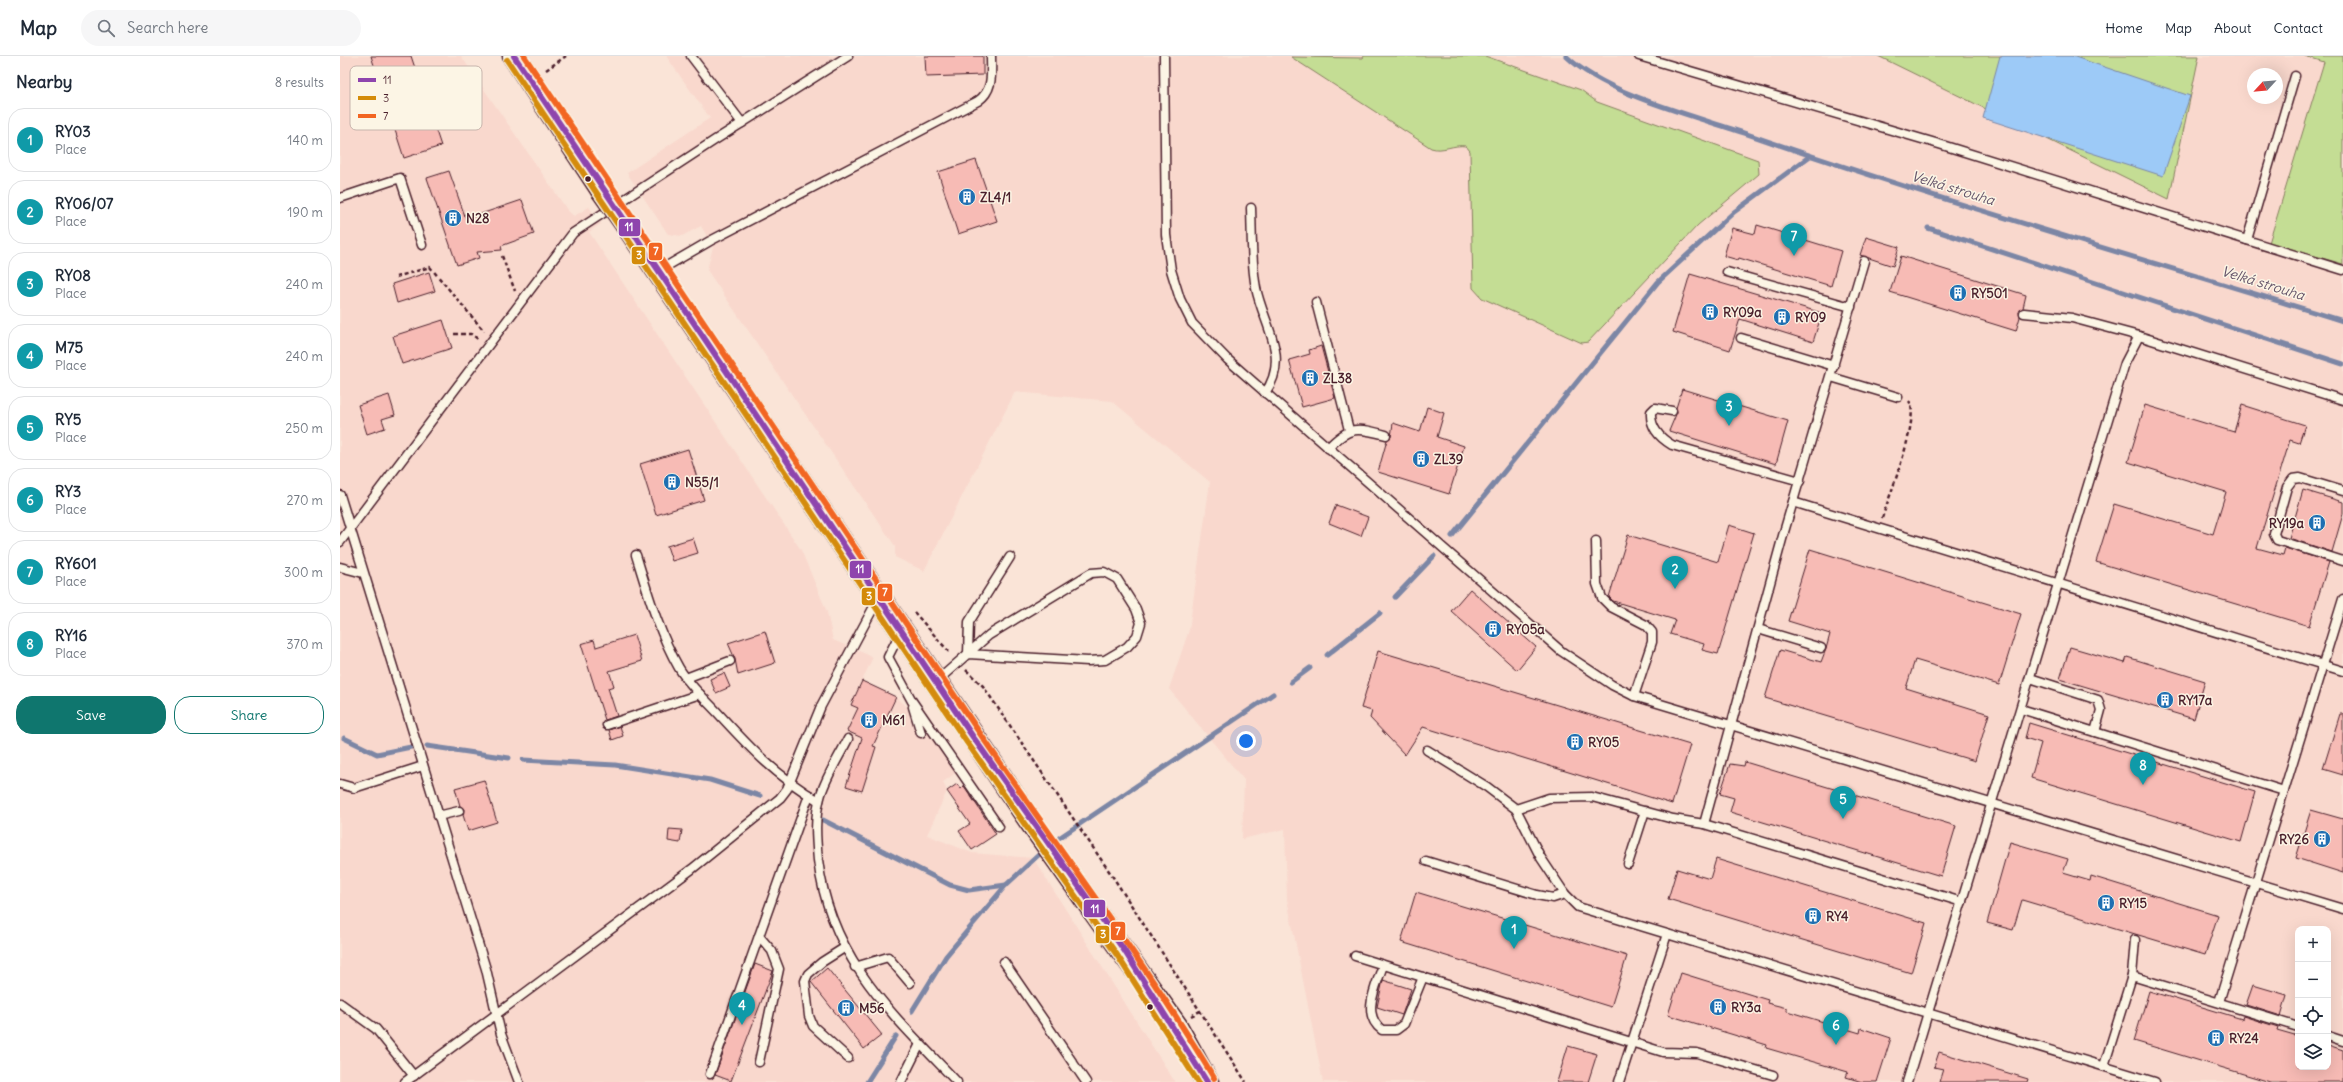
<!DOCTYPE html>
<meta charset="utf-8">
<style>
:root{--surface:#fff;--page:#f6f6f7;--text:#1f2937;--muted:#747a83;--line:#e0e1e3;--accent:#0f766e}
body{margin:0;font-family:Delius,sans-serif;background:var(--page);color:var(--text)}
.controls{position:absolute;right:12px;bottom:12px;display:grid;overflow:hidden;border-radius:8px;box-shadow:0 4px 16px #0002}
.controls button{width:36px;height:36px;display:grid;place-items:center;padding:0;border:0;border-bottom:1px solid var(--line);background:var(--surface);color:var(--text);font:20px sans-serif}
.compass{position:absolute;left:1907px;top:12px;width:36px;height:36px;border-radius:50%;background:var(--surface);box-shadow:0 4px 16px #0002;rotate:244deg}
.you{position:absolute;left:906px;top:685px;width:14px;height:14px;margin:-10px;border:3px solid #fff;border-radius:50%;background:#1a73e8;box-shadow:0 0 0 6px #1a73e833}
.badge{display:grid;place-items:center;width:26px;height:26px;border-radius:50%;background:var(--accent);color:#fff;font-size:13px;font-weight:700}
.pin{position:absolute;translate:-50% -33px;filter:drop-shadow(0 1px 2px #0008)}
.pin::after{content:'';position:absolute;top:21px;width:14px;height:12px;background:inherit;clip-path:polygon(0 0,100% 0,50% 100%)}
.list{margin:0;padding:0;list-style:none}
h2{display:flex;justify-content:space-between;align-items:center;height:52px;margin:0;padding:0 16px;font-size:17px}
h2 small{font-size:13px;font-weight:400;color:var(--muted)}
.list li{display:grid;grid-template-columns:26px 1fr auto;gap:12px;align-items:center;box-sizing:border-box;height:64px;margin:0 8px 8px;padding:0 8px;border:1px solid var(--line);border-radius:16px}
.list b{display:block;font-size:15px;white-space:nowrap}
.list p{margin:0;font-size:13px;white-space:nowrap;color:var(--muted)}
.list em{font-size:13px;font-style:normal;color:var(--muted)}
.actions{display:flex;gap:8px;padding:12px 16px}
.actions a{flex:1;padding:9px 0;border:1px solid var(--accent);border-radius:16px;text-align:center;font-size:14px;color:var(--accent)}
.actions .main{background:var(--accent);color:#fff}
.icon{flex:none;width:22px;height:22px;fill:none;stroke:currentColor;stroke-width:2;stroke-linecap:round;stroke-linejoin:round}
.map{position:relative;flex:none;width:2003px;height:1026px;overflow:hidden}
header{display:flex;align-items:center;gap:24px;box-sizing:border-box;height:56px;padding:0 20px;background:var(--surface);border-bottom:1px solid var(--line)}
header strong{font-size:19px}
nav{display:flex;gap:22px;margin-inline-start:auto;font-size:14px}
.search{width:280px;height:36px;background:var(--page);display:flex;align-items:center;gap:10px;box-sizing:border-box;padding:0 14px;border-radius:22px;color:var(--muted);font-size:15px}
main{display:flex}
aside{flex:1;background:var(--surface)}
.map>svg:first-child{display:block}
.built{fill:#f9d8cd;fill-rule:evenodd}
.green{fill:#c4dd94;stroke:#877e60}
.water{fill:#9dcaf7;stroke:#7c86a5}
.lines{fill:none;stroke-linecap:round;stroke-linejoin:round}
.stream{stroke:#7c86a5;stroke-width:5}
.building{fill:#f7bbb5;stroke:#4a1f2b}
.lane-casing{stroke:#4a1f2b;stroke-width:11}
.primary-casing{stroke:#4a1f2b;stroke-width:25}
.path{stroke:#4a1f2b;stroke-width:2.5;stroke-dasharray:4 3;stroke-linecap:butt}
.lane{stroke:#fcf5e5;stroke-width:8}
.primary{stroke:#fcf5e5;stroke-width:22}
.primary-bridge-casing{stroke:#4a1f2b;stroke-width:25;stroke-linecap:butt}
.primary-bridge{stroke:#fcf5e5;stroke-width:22}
.bus-1-casing{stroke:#fcf5e5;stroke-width:9}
.bus-2-casing{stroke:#fcf5e5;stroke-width:9}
.bus-3-casing{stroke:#fcf5e5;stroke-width:9}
.bus-1{stroke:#8e44ad;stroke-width:6}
.bus-2{stroke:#d48b09;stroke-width:6}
.bus-3{stroke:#f26522;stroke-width:6}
.bus-dot{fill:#4a1f2b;stroke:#fcf5e5;stroke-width:1.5}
.labels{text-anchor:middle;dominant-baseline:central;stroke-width:3;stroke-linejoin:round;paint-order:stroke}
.poi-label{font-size:13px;font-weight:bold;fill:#4a1f2b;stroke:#fcf5e5;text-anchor:start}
.water-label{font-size:14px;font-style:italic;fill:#635268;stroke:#fcf5e5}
.key{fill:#fcf5e5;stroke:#c7b5ad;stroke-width:1}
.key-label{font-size:11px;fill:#4a1f2b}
.line-badge{stroke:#fcf5e5;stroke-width:1.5}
.badge-label{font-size:11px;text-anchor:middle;font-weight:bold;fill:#fff}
</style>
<header>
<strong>Map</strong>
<div class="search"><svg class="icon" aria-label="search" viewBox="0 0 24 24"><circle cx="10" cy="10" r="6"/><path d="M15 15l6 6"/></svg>Search here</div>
<nav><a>Home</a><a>Map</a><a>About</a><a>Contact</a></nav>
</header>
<main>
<aside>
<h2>Nearby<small>8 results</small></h2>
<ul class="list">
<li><span class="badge" style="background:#0f9aa8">1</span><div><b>RY03</b><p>Place</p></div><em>140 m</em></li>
<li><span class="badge" style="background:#0f9aa8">2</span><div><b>RY06/07</b><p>Place</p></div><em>190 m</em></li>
<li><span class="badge" style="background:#0f9aa8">3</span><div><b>RY08</b><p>Place</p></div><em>240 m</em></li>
<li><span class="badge" style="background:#0f9aa8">4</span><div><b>M75</b><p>Place</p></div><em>240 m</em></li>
<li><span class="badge" style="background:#0f9aa8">5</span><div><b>RY5</b><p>Place</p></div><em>250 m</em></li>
<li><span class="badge" style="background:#0f9aa8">6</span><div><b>RY3</b><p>Place</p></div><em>270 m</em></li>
<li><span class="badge" style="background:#0f9aa8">7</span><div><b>RY601</b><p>Place</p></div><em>300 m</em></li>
<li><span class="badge" style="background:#0f9aa8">8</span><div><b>RY16</b><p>Place</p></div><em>370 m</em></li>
</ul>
<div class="actions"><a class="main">Save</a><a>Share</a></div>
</aside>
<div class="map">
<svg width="2003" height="1026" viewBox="0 0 2003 1026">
<rect width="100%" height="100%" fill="#fae4d7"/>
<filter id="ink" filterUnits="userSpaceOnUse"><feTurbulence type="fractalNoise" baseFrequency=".025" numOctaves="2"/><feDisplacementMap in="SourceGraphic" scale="8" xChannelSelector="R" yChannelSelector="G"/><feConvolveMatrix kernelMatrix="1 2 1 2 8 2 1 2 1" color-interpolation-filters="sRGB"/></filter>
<g filter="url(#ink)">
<g class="built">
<polygon points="0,0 121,0 228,155 234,160 249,151 261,168 249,176 461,494 487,556 493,584 533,601 522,625 556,641 579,661 617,716 603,726 607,735 587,779 632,797 693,802 835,1026 0,1026"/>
<path d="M326,0H2003V1026H983L947,843L945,773L902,783L904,724L829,633L849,574L870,426L772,345L675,336L584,515L555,501V490L367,214L373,191L361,170L342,180L328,178L287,117L370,62ZM1913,18H1937V42H1913ZM1958,873H1988V1011H1958Z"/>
</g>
<g class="green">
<path d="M1024,0H1145L1241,34L1257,46L1418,104L1419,118L1358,169L1248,286L1242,287L1142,242L1133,232L1130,95L1126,90C1113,88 1103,96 1091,92L951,1L1023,2Z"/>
<polygon points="1538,0 1859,0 1829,143"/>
<polygon points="1965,0 2003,0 2003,208 1929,187 1984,6"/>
</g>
<polygon class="water" points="1660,0 1732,0 1850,40 1823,120 1643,62"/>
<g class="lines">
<g class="stream">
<path d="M1226,0C1267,39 1352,59 1407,78C1603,146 1804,203 2003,265"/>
<polyline points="1588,172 2003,308"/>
<polyline points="1112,480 1318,226 1394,156 1470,100"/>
<polyline points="1055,541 1094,500"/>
<polyline points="987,599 1040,557"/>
<polyline points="951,626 970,612"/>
<polyline points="4,682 37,698 71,691"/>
<polyline points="87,690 169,702"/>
<polyline points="183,704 275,709 370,724 420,740"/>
<polyline points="483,764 610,829 629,834 666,829"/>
<polyline points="713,786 933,638"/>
<polyline points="572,955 606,900 666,829 705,793"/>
<polyline points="527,1026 556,980"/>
</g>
</g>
<g class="building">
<polygon points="31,0 71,0 101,90 64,102"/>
<polygon points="585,0 643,0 643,19 586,21"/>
<polygon points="636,104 657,165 618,178 598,116"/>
<polygon points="109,115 126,163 182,144 194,178 161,190 162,194 137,196 139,202 117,209 87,122"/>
<polygon points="1417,169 1501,195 1491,230 1399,202 1398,204 1384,200 1392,172 1415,178"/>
<polygon points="1526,181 1559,191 1553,210 1520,199"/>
<polygon points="1561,200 1686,239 1683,252 1679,256 1680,261 1676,275 1550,236"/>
<polygon points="89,216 95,235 57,247 52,228"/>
<polygon points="1350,218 1482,257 1473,286 1400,263 1390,294 1333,276"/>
<polygon points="103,264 112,292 62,308 53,280"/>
<polygon points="981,290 995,342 962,351 949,304 970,298 969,294"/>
<polygon points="1342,333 1448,365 1436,408 1329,375 1337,356 1336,352"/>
<polygon points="49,339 55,359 42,363 45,372 27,378 18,349"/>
<polygon points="1805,349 1894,376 1902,349 1965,369 1959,387 1950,384 1917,492 1943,499 1945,492 1989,506 1969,570 1756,506 1774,448 1873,478 1886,436 1788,406"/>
<polygon points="1087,351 1104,357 1097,381 1124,390 1109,438 1038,416 1047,384 1051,381 1053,367 1080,376"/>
<polygon points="348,393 364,444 316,459 300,408"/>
<polygon points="1963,434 2003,446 2003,458 1992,496 1949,482"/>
<polygon points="996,449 1028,461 1021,480 989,467"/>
<polygon points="1389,469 1414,477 1378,598 1362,594 1364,588 1330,578 1335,564 1273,545 1269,541 1288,479 1378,506"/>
<polygon points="353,482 358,497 332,505 327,490"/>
<polygon points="1470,493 1681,558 1659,629 1575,604 1566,632 1649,658 1635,705 1425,642 1440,594 1481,606 1486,593 1490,578 1448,565"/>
<polygon points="1130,533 1196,591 1177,614 1111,555"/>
<polygon points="425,575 435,607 398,619 395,603 388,587"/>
<polygon points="294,579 302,605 269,615 274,630 268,632 277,660 265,664 241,588 254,584 256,591"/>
<polygon points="1730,591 1785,607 1787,601 1865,625 1854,663 1720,623"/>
<polygon points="1038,595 1350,689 1332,748 1083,671 1065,699 1030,662 1032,655 1021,652"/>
<polygon points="384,617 390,631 376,637 370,623"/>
<polygon points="522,625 556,641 533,690 536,691 522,735 506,730 522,682 507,675 518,652 511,649"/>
<polygon points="2000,658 2003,658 2003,719 1983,713"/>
<polygon points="1689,667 1915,736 1901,786 1691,722 1701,687 1685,682"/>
<polygon points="280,670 283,680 272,684 269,674"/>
<polygon points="1405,706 1616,770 1601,820 1390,756 1394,742 1380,738 1390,708 1404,710"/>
<polygon points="144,724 157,766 128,775 123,759 124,753 120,750 115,732"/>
<polygon points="617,728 621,733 624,730 656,778 632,794 619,775 630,768 607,735"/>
<polygon points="1971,754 2003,763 2003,817 1956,802"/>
<polygon points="329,773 342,774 340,787 328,785"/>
<polygon points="1670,786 1728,803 1723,817 1750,825 1751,820 1878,859 1865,899 1682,844 1673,874 1647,867"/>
<polygon points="1376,803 1586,867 1571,917 1328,843 1337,813 1370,823"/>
<polygon points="1076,836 1287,900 1271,951 1061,886"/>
<polygon points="415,908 433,915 391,1025 375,1019"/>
<polygon points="487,912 542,979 524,993 471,926"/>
<polygon points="1341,917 1428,944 1427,947 1447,952 1447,955 1520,977 1521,972 1551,982 1537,1026 1522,1026 1506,1021 1508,1016 1426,992 1427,989 1328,959"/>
<polygon points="1043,924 1071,933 1062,959 1037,951"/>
<polygon points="1913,929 1947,939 1941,960 1906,949"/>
<polygon points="1809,935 1902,963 1903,960 1938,971 1937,974 1958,980 1958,1011 1988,1011 1988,989 2003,994 2003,1026 1930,1026 1794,985"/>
<polygon points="1228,990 1257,998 1248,1026 1217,1026"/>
<polygon points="1599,996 1688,1023 1687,1026 1599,1026 1603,1013 1594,1011"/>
</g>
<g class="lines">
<defs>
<g id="lane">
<polyline points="351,0 402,67"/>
<polyline points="824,0 826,179 831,214 840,243 852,267 887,303 1221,595 1272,629 1294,640 2003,853"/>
<polyline points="1299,0 1599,88 2003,214"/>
<polyline points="0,142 60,122 82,189"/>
<path d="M911,152C912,178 911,206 916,232C923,268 951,301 925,337"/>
<polyline points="1907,184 1955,20"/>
<path d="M320,214L370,185L638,45C654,34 651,17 651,0"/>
<polyline points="1387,216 1511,251"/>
<polyline points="976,246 1009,374"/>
<polyline points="1684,257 1732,262 1799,280 2003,344"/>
<polyline points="1401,282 1494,310"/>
<polyline points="1491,321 1558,341"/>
<path d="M1332,355L1315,352L1311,356C1310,371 1320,382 1332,389L1460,425"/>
<path d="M988,392C1009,370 1017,371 1046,379"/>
<polyline points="2003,435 1960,422 1953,423 1947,431 1934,478 1937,484 2003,505"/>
<polyline points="0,439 146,913 161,978 179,1026"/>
<polyline points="1453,446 2003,615"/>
<polyline points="1256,485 1257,528 1262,542 1271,551 1306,569 1312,576 1312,586 1294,640"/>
<polyline points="0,486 233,177 375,84 508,0"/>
<path d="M296,499C308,538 319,577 339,612C349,629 364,642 377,656C410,692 436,720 479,745"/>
<polyline points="0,511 23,517"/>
<polyline points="1418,573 1481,592"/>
<polyline points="560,577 548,601 572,645 659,771"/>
<polyline points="628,598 629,566 670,501"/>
<polyline points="346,622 390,605"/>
<polyline points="1690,622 1758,644 1761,654 1755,676"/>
<polyline points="597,625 649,579 751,517 764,516 777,523 796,553 801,567 797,580 787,591 765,604 748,605 628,598"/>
<polyline points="573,651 581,677"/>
<polyline points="1681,653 1944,735"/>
<polyline points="267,669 360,638"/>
<path d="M508,683C499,701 487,719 481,738C474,759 476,783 478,804C490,903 552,958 617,1026"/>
<polyline points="1087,694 1147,731 1176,753 1201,802 1225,838 1238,851 1815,1026"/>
<polyline points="0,728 14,732 83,710"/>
<polyline points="1176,753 1209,742 1252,741 1333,763 1364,768 1444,476 1524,205"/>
<polyline points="98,760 119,755"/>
<polyline points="1364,768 1622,846"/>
<polyline points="1086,805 1197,839 1213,842 1225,838"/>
<polyline points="1288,808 1305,755"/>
<polyline points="504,892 482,906 468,918 465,925 469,960 473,970 508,1002"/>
<polyline points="1015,900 1323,996 1357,997 1433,1019"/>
<polyline points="664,906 746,1026"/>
<path d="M1043,909C1037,929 1020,958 1042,974H1056L1064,968L1083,921"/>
<polyline points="515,911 548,901 570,927"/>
<polyline points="1792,920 1795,884"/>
<polyline points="1879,946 2003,543"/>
<polyline points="0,947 36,973 74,1020"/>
<polyline points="1988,980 2003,985"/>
<polyline points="419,1006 439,913 432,895 419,880"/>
<polyline points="1764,1010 1792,920 1958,971"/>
<polyline points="370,1018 469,739"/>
<polyline points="65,1026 352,813 440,742 447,733 481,650 538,543"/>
<polyline points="561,1026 580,988"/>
<polyline points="1279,1026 1327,878"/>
<polyline points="1567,1026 1785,307 1799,280"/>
</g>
<g id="primary">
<polyline points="174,0 261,132"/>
<polyline points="287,169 691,766 836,970 867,1026"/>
</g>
</defs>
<use href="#lane" class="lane-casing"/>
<use href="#primary" class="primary-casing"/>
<g class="path">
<polyline points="206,14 226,0"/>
<polyline points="162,200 175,235"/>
<polyline points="56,221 90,211 144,275"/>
<polyline points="114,278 131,278 138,283"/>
<path d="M1542,462C1549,441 1581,361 1569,345"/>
<polyline points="574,556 610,597"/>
<polyline points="626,614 643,630 773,821 906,1026"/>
<polyline points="851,960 860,955"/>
</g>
<use href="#lane" class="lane"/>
<use href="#primary" class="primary"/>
<defs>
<polyline id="primary-bridge" points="261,132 287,169"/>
</defs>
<use href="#primary-bridge" class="primary-bridge-casing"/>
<use href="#primary-bridge" class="primary-bridge"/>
<defs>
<polyline id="bus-1" points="174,0 633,681 784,894 867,1026"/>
<polyline id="bus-2" points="167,4 626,685 777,899 858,1026"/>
<path id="bus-3" d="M184,0C335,224 486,449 637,673C716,790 802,901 874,1022"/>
</defs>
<use href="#bus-1" class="bus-1-casing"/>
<use href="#bus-2" class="bus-2-casing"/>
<use href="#bus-3" class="bus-3-casing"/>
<use href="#bus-1" class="bus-1"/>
<use href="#bus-2" class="bus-2"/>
<use href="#bus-3" class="bus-3"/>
</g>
</g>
<defs>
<symbol id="building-disc" viewBox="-11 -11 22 22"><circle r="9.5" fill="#1f6fb2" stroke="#fcf5e5"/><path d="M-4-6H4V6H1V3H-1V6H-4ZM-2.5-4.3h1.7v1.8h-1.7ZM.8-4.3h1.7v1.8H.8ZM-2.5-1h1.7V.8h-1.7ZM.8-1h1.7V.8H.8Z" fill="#fff"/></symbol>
</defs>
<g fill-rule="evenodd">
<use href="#building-disc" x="617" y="131" width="20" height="20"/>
<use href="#building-disc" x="103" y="152" width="20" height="20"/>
<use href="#building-disc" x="1608" y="227" width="20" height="20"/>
<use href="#building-disc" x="1360" y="246" width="20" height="20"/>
<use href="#building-disc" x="1432" y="251" width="20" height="20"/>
<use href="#building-disc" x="960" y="312" width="20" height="20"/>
<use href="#building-disc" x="1071" y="393" width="20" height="20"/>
<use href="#building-disc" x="322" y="416" width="20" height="20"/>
<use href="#building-disc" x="1967" y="457" width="20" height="20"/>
<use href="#building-disc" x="1143" y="563" width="20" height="20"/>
<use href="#building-disc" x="1815" y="634" width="20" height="20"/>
<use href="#building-disc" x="519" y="654" width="20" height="20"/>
<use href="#building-disc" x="1225" y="676" width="20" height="20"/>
<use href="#building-disc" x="1972" y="773" width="20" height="20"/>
<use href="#building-disc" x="1756" y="837" width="20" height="20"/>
<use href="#building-disc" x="1463" y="850" width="20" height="20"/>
<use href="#building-disc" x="1368" y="941" width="20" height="20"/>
<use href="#building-disc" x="496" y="942" width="20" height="20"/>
<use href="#building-disc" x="1866" y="972" width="20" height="20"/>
</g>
<g class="bus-dot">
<circle cx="248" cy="123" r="3.5"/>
<circle cx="810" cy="951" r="3.5"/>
</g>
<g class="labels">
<g class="poi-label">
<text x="640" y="141">ZL4/1</text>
<text x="126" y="162">N28</text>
<text x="1631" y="237">RY501</text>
<text x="1383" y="256">RY09a</text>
<text x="1455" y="261">RY09</text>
<text x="983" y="322">ZL38</text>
<text x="1094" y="403">ZL39</text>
<text x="345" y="426">N55/1</text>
<text x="1964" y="467" text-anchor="end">RY19a</text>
<text x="1166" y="573">RY05a</text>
<text x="1838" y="644">RY17a</text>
<text x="542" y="664">M61</text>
<text x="1248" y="686">RY05</text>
<text x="1969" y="783" text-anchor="end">RY26</text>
<text x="1779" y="847">RY15</text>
<text x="1486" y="860">RY4</text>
<text x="1391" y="951">RY3a</text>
<text x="519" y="952">M56</text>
<text x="1889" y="982">RY24</text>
</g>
<g class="water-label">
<text transform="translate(1613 132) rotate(17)">Velká strouha</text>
<text transform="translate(1923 227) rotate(17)">Velká strouha</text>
</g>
</g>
<rect x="10" y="10" width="132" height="64" rx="6" class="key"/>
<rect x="18" y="22" width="18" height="4" fill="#8e44ad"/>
<rect x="18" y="40" width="18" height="4" fill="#d48b09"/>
<rect x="18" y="58" width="18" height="4" fill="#f26522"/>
<g class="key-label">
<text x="43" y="28">11</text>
<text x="43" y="46">3</text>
<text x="43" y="64">7</text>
</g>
<g class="line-badge">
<rect x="278" y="162" width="23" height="19" rx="4" fill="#8e44ad"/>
<rect x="308" y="186" width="15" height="19" rx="4" fill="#f26522"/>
<rect x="291" y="190" width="15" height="19" rx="4" fill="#d48b09"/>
<rect x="509" y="504" width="23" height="19" rx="4" fill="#8e44ad"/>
<rect x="537" y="527" width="16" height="19" rx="4" fill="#f26522"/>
<rect x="521" y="531" width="15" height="19" rx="4" fill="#d48b09"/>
<rect x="743" y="843" width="23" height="19" rx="4" fill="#8e44ad"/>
<rect x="770" y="865" width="16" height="20" rx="4" fill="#f26522"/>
<rect x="755" y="869" width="15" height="19" rx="4" fill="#d48b09"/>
</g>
<g class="badge-label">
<text x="289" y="175">11</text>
<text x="316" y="199">7</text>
<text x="299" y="203">3</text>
<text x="520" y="517">11</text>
<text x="545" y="540">7</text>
<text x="529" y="544">3</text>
<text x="755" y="857">11</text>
<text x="778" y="879">7</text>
<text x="763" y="882">3</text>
</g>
</svg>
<div class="controls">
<button>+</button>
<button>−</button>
<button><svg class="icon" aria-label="locate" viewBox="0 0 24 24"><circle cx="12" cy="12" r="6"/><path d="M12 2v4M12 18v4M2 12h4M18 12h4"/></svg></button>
<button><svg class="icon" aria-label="layers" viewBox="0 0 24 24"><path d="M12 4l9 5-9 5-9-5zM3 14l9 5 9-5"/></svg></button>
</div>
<svg class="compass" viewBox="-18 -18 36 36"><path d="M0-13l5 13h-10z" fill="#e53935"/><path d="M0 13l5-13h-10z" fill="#747a83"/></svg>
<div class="you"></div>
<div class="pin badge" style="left:1174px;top:893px;background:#0f9aa8">1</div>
<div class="pin badge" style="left:1335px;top:533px;background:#0f9aa8">2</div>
<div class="pin badge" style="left:1389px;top:370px;background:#0f9aa8">3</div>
<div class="pin badge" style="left:402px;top:969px;background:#0f9aa8">4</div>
<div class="pin badge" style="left:1503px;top:763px;background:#0f9aa8">5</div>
<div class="pin badge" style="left:1496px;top:989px;background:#0f9aa8">6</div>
<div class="pin badge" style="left:1454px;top:200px;background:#0f9aa8">7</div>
<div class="pin badge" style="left:1803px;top:729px;background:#0f9aa8">8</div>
</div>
</main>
